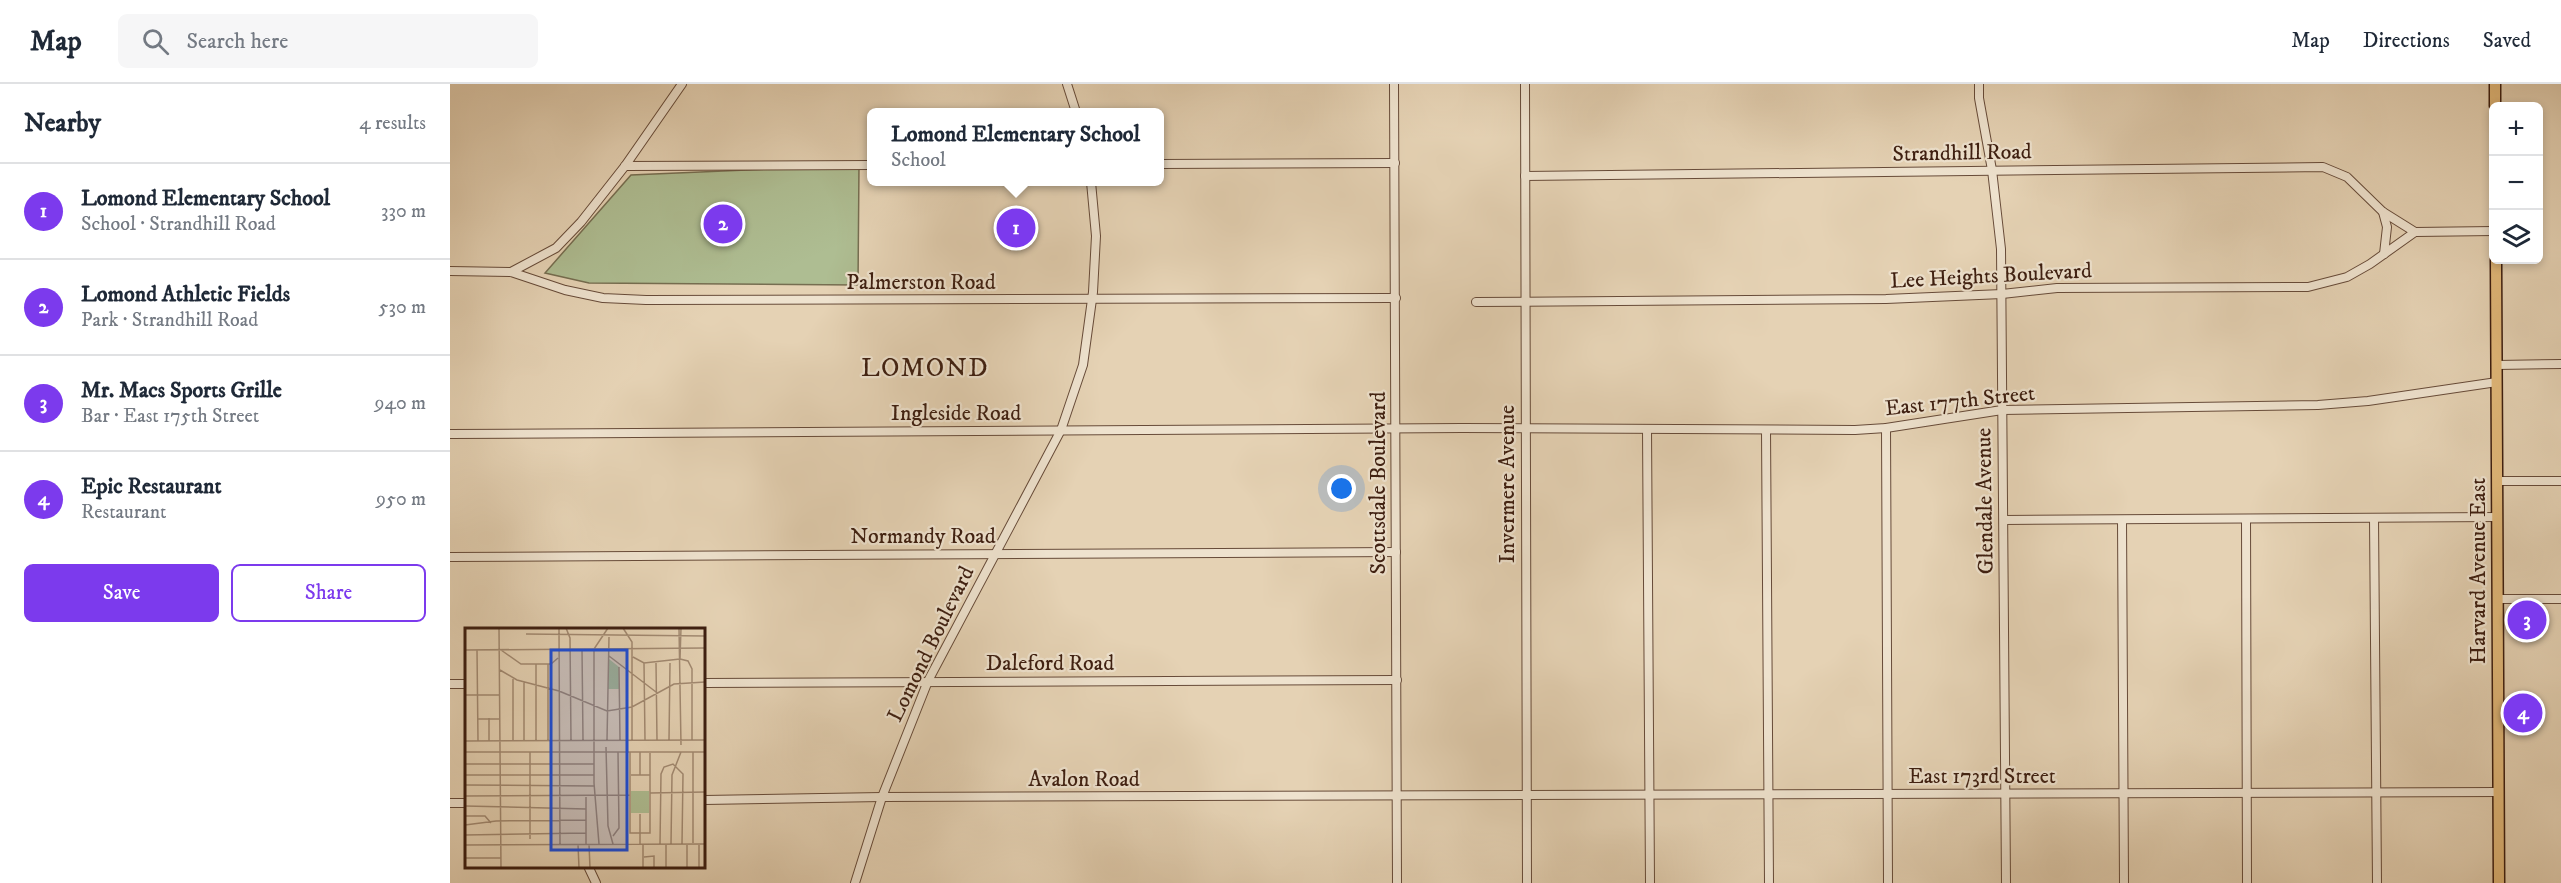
<!DOCTYPE html>
<meta charset="utf-8">
<style>
:root{--surface:#fff;--page:#f6f6f7;--text:#1f2937;--muted:#747a83;--line:#e0e1e3;--accent:#7c3aed}
body{margin:0;font-family:"IM FELL DW Pica",serif;background:var(--page);color:var(--text)}
.controls{position:absolute;right:18px;top:18px;display:grid;overflow:hidden;border-radius:9px;box-shadow:0 3px 9px #0003}
.controls button{width:54px;height:54px;display:grid;place-items:center;padding:0;border:0;border-bottom:2px solid var(--line);background:var(--surface);color:var(--text);font:30px sans-serif}
.you{position:absolute;left:892px;top:405px;width:21px;height:21px;margin:-15px;border:4px solid #fff;border-radius:50%;background:#1a73e8;box-shadow:0 0 0 9px #1a73e833}
.badge{display:grid;place-items:center;width:39px;height:39px;border-radius:50%;background:var(--accent);color:#fff;font-size:20px;font-weight:700}
.pin{position:absolute;translate:-50% -50%;border:3px solid #fff;box-shadow:0 2px 6px #0006}
.popup{position:absolute;left:417px;top:24px;width:297px;height:78px;box-sizing:border-box;display:grid;place-content:center;border-radius:9px;background:var(--surface);filter:drop-shadow(0 2px 4px #0005);font-size:20px;white-space:nowrap;color:var(--muted)}
.popup b{font-size:22px;color:var(--text)}
.popup::after{content:'';position:absolute;left:50%;top:100%;margin-left:-12px;border:12px solid transparent;border-top-color:var(--surface)}
.list{margin:0;padding:0;list-style:none}
h2{display:flex;justify-content:space-between;align-items:center;height:78px;margin:0;padding:0 24px;font-size:26px}
h2 small{font-size:20px;font-weight:400;color:var(--muted)}
.list li{display:grid;grid-template-columns:39px 1fr auto;gap:18px;align-items:center;box-sizing:border-box;height:96px;padding:0 24px;border-top:2px solid var(--line)}
.list b{display:block;font-size:22px;white-space:nowrap}
.list p{margin:0;font-size:20px;white-space:nowrap;color:var(--muted)}
.list em{font-size:20px;font-style:normal;color:var(--muted)}
.actions{display:flex;gap:12px;padding:18px 24px}
.actions a{flex:1;padding:14px 0;border:2px solid var(--accent);border-radius:9px;text-align:center;font-size:21px;color:var(--accent)}
.actions .main{background:var(--accent);color:#fff}
.icon{flex:none;width:33px;height:33px;fill:none;stroke:currentColor;stroke-width:2;stroke-linecap:round;stroke-linejoin:round}
.map{position:relative;flex:none;width:2111px;height:799px;overflow:hidden}
header{display:flex;align-items:center;gap:36px;box-sizing:border-box;height:84px;padding:0 30px;background:var(--surface);border-bottom:2px solid var(--line)}
header strong{font-size:28px}
nav{display:flex;gap:33px;margin-inline-start:auto;font-size:21px}
.search{width:420px;height:54px;background:var(--page);display:flex;align-items:center;gap:15px;box-sizing:border-box;padding:0 21px;border-radius:9px;color:var(--muted);font-size:22px}
main{display:flex}
aside{flex:1;background:var(--surface)}
.map>svg:first-child{display:block}
.green{fill:#aebd92;stroke:#766e51;stroke-width:1.5}
.lines{fill:none;stroke-linecap:round;stroke-linejoin:round}
.minor-casing{stroke:#674b39;stroke-width:10}
.major-casing{stroke:#3d1e10;stroke-width:13}
.minor{stroke:#eee2ce;stroke-width:8}
.major{stroke:#e2b97a;stroke-width:10}
.labels{text-anchor:middle;dominant-baseline:central;stroke-width:4.5;stroke-linejoin:round;paint-order:stroke}
.street-label{font-size:22px;fill:#3d1e10;stroke:#eee2ce}
.quarter-label{font-size:26px;letter-spacing:1.5px;fill:#3d1e10;stroke:#eee2ce}
.inset-road{fill:none;stroke:#a28a72;stroke-width:1.5}
.view{fill:#1d4ed8;fill-opacity:0.15;stroke:#1d4ed8;stroke-width:3}
.inset-edge{fill:none;stroke:#3d1e10;stroke-width:3}
</style>
<header>
<strong>Map</strong>
<div class="search"><svg class="icon" aria-label="search" viewBox="0 0 24 24"><circle cx="10" cy="10" r="6"/><path d="M15 15l6 6"/></svg>Search here</div>
<nav><a>Map</a><a>Directions</a><a>Saved</a></nav>
</header>
<main>
<aside>
<h2>Nearby<small>4 results</small></h2>
<ul class="list">
<li><span class="badge">1</span><div><b>Lomond Elementary School</b><p>School · Strandhill Road</p></div><em>330 m</em></li>
<li><span class="badge">2</span><div><b>Lomond Athletic Fields</b><p>Park · Strandhill Road</p></div><em>530 m</em></li>
<li><span class="badge">3</span><div><b>Mr. Macs Sports Grille</b><p>Bar · East 175th Street</p></div><em>940 m</em></li>
<li><span class="badge">4</span><div><b>Epic Restaurant</b><p>Restaurant</p></div><em>950 m</em></li>
</ul>
<div class="actions"><a class="main">Save</a><a>Share</a></div>
</aside>
<div class="map">
<svg width="2111" height="799" viewBox="0 0 2111 799">
<rect width="100%" height="100%" fill="#e5d2b4"/>
<filter id="stains"><feTurbulence type="fractalNoise" baseFrequency=".00333" numOctaves="4"/><feColorMatrix values="0 0 0 0 .2 0 0 0 0 .09 0 0 0 0 .02 0 0 0 .5 -.17"/></filter>
<radialGradient id="worn" r=".72"><stop offset=".6" stop-color="#630" stop-opacity="0"/><stop offset="1" stop-color="#630" stop-opacity=".3"/></radialGradient>
<polygon class="green" points="409,81 408,201 139,199 95,189 181,91"/>
<g class="lines">
<defs>
<g id="minor">
<polyline points="617,0 626,28"/>
<polyline points="944,0 947,799"/>
<polyline points="1075,0 1077,799"/>
<polyline points="1529,0 1529,14 1542,86 1551,165 1556,799"/>
<polyline points="710,80 945,79"/>
<polyline points="175,82 422,81"/>
<polyline points="1075,92 1873,83 1897,93 1933,128 1965,148"/>
<polyline points="1933,128 1937,143 1934,170"/>
<polyline points="0,187 61,188 115,206 153,214 196,216 946,214"/>
<polyline points="61,188 106,164 131,138 175,82 232,0"/>
<polyline points="1026,218 1436,215 1552,210 1607,204 1858,203 1897,193 1920,180 1965,148 2044,147"/>
<polyline points="2047,281 2111,280"/>
<polyline points="1436,344 1438,799"/>
<polyline points="1197,345 1200,799"/>
<polyline points="1316,346 1319,799"/>
<polyline points="0,350 1012,344 1405,346 1436,344 1552,326 1868,321 1918,317 2047,298"/>
<polyline points="2048,397 2111,397"/>
<polyline points="1924,434 1927,799"/>
<polyline points="1796,435 1797,799"/>
<polyline points="1554,436 2048,433"/>
<polyline points="1672,436 1674,799"/>
<polyline points="0,473 946,468"/>
<polyline points="2049,515 2111,515"/>
<polyline points="254,599 947,596"/>
<polyline points="0,600 16,600"/>
<polyline points="254,716 432,713 2049,708"/>
<polyline points="0,719 16,719"/>
<polyline points="138,782 146,799"/>
<polyline points="405,799 432,713 478,597 611,346 633,281 643,208 646,152 641,98"/>
</g>
<g id="major">
<polyline points="2045,0 2045,22"/>
<polyline points="2046,176 2049,799"/>
</g>
</defs>
<use href="#minor" class="minor-casing"/>
<use href="#major" class="major-casing"/>
<use href="#minor" class="minor"/>
<use href="#major" class="major"/>
</g>
<g class="labels">
<g class="street-label">
<text transform="translate(1512 69) rotate(-1)">Strandhill Road</text>
<text transform="translate(1541 192) rotate(-3)">Lee Heights Boulevard</text>
<text x="471" y="198">Palmerston Road</text>
<text transform="translate(1510 317) rotate(-6)">East 177th Street</text>
<text x="506" y="329">Ingleside Road</text>
<text transform="translate(928 399) rotate(-90)">Scottsdale Boulevard</text>
<text transform="translate(1057 400) rotate(-90)">Invermere Avenue</text>
<text transform="translate(1535 417) rotate(-91)">Glendale Avenue</text>
<text x="473" y="452">Normandy Road</text>
<text transform="translate(2028 487) rotate(-90)">Harvard Avenue East</text>
<text transform="translate(481 560) rotate(-64)">Lomond Boulevard</text>
<text x="600" y="579">Daleford Road</text>
<text x="1532" y="692">East 173rd Street</text>
<text x="634" y="695">Avalon Road</text>
</g>
<g class="quarter-label">
<text x="475" y="284">LOMOND</text>
</g>
</g>
<g transform="translate(15 544)">
<rect width="240" height="240" fill="#e5d2b4"/>
<path d="M144,31L154,39V61H143ZM166,163H184V185H166Z" fill="#aebd92"/>
<path class="inset-road" d="M34,0L36,240M94,0L95,216M101,0L105,10L106,112M158,0L167,14V112M214,0L216,117M61,6L240,8M117,21L118,112M0,22L240,20M12,22L13,113M36,22L56,36H86L93,30M144,28L191,64M168,29L179,35L215,31M215,31L223,33L227,41V112M215,31L216,0M179,35L180,112M191,35L192,112M71,36V112M83,36V112M154,39L155,112M35,42L52,52L94,63L142,83L167,79L209,56L240,54M59,54V112M0,67H34M24,90V113M13,91H35M48,112V51M142,112L144,9M204,112L205,35M0,113L240,112M141,119L143,198L148,216M0,124H240M65,124V211M165,124V205H185V125M175,124V147M228,124V215M0,136H129M0,147H129M166,147H185M0,157L129,158M185,165L240,164M0,168L165,167M121,169V216M0,178L121,181M175,186V216M0,188H20L26,195M0,197L31,193L121,192M0,207L121,205M148,208L154,200L153,124M113,216L114,240M124,216L125,240M134,216L129,155V21L143,0M178,216V240M195,216L196,146L199,139L208,136L218,146L217,216M206,216L207,147L216,124M222,216V240M234,216V240M0,217L240,216M179,229L189,228V240M0,230H36M201,240V216"/>
<path class="view" d="M86,22H162V222H86Z"/>
<rect width="240" height="240" class="inset-edge"/>
</g>
<rect width="100%" height="100%" filter="url(#stains)"/>
<rect width="100%" height="100%" fill="url(#worn)"/>
</svg>
<div class="controls">
<button>+</button>
<button>−</button>
<button><svg class="icon" aria-label="layers" viewBox="0 0 24 24"><path d="M12 4l9 5-9 5-9-5zM3 14l9 5 9-5"/></svg></button>
</div>
<div class="you"></div>
<div class="pin badge" style="left:566px;top:144px">1</div>
<div class="popup"><b>Lomond Elementary School</b>School</div>
<div class="pin badge" style="left:273px;top:140px">2</div>
<div class="pin badge" style="left:2077px;top:536px">3</div>
<div class="pin badge" style="left:2073px;top:629px">4</div>
</div>
</main>
